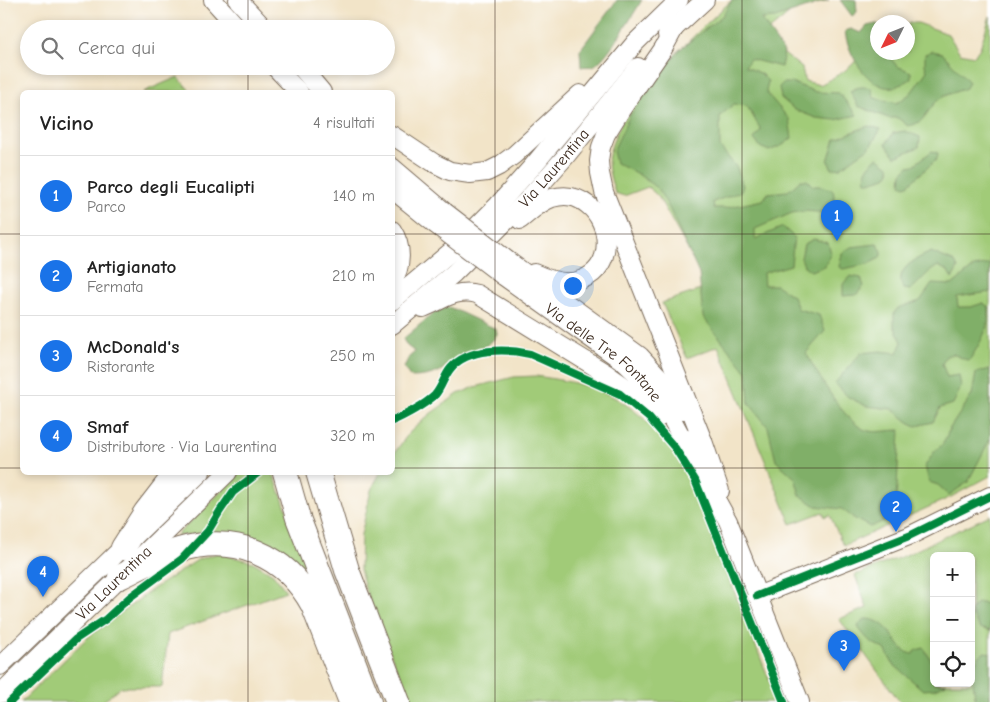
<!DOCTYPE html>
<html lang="it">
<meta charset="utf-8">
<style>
:root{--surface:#fff;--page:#f2f2f2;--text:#222;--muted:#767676;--line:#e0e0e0;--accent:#1a73e8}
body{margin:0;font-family:"Comic Neue",sans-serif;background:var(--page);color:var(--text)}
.controls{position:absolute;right:15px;bottom:15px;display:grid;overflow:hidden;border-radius:8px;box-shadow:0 2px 8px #0003}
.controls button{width:45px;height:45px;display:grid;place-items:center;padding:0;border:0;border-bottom:1px solid var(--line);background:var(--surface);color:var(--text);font:25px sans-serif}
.compass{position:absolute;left:870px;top:15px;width:45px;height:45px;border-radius:50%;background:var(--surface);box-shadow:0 2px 8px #0003;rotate:227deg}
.you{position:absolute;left:572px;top:285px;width:18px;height:18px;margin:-12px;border:4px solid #fff;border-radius:50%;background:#1a73e8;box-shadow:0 0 0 8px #1a73e833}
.badge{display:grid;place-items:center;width:32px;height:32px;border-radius:50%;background:var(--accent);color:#fff;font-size:16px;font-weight:700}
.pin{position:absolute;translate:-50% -41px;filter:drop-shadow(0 1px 2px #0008)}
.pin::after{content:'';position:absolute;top:26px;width:18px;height:15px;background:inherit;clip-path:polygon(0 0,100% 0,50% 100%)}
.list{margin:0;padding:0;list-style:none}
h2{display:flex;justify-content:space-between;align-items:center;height:65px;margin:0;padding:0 20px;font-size:21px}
h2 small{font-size:16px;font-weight:400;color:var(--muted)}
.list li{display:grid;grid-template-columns:32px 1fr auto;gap:15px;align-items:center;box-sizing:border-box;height:80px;padding:0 20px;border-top:1px solid var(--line)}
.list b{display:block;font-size:19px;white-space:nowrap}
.list p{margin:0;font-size:16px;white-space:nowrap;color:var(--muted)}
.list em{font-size:16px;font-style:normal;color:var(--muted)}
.icon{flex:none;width:28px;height:28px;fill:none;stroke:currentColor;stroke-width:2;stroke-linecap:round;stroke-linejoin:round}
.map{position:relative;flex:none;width:990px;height:702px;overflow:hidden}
.search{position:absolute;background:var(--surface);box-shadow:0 2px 8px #0003;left:20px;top:20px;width:375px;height:55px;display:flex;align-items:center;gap:12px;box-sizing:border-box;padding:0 18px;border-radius:28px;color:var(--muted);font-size:19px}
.panel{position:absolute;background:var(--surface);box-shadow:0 2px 8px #0003;left:20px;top:90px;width:375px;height:385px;border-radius:8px}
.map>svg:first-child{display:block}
.green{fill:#a1cb78;stroke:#6e7a4b;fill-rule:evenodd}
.forest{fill:#80af68;stroke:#5e6c43}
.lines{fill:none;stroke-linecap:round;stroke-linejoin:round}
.secondary-casing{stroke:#7b6b5a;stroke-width:20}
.highway-casing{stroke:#7b6b5a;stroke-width:26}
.secondary{stroke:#fff;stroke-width:18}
.highway{stroke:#fff;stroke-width:24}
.secondary-bridge-casing{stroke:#7b6b5a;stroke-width:20;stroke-linecap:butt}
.secondary-bridge{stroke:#fff;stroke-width:18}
.cycleway-casing{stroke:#fff;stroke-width:11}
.cycleway{stroke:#00873e;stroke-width:8}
.grid{fill:none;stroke:#3b2a1e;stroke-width:1;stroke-opacity:0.55}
.labels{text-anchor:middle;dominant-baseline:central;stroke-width:5;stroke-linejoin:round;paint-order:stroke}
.street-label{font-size:16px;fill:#3b2a1e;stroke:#fff}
</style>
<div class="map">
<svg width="990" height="702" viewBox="0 0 990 702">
<rect width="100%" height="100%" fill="#fff"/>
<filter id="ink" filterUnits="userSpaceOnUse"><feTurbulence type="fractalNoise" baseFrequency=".02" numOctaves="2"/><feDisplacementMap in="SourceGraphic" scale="10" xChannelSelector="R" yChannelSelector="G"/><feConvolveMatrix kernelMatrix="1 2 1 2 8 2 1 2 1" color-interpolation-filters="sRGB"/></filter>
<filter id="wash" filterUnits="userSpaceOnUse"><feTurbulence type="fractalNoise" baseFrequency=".0096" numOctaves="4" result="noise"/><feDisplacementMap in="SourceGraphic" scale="20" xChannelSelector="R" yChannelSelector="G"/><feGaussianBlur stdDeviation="1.12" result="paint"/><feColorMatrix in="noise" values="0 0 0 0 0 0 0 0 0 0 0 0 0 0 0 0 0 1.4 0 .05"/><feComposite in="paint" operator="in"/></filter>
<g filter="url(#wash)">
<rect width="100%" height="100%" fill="#f2e4c8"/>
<g class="green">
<path d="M732,0H792L798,6L766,33L784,54L802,68L805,81L820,85L843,72L852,65L877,35L878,52H908V23H918L948,34L960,53L974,56L980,48L990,16V476L951,497L845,545L842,543L830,515L825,517L823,512L791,524L718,346L687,358L662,303L709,287L658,196L648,187L624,196L615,193C612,182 606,167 609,155C620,103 693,36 732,0Z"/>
<polygon points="178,77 191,92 143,92"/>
<path d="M536,376C555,379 574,382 593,388C637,403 671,442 691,482L778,702H410L366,592L360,569L361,535L371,490L380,473L392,472L393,455L409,433L430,414L458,394L475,387L514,377Z"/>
<path d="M240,473H273L313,580C288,558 261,535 226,533C210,532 192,535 176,536Z"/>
<path d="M990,515V702H900L839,619L867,608L855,575L906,555ZM934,556H971V683H934Z"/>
<polygon points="218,553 253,562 273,574 286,591 168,634 162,687 121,687 102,702 21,702 87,638 153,589 199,559"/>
</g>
<g class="forest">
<path d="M617,0H642C634,13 606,61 593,66C589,67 584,66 581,67L580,50Z"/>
<path d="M732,0H829L775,18L761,19L784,52L781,67L750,59L745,66L761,74L768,81L766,92L789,119L792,138L783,145L769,151L760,147L754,139L761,130L747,106L734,104L720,116V147L737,168L743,186L740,192L713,202L714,208H725L763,200L768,193L788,191L801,180H807L813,186H823L833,190L836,206L828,213L805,211L792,213L755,229V239L783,227L794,237L791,265L763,273L764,285H776L793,296L798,309L819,315L825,331L806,353C816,371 847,428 869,431C876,433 891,430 900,430L896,504L887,520L870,527L855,519L842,509L816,506L800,495L795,478L776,461L768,427L749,403L747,372L703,317L699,274L669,208L658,189L638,174L616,163L613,151L630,115L679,50L722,16Z"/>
<polygon points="840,0 856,0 857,12 852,16"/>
<path d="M876,24H878V52L886,53L897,66L911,72V79C904,83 894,89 885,87C864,82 847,51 845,31L851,29L861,33L867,26Z"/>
<path d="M932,51L942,53L969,82L966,88C957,92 945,94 937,101C925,112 926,123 908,126L898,118H888L858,106L850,91C857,87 862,86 871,88L874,98L897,103L910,94L927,71L925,65V54Z"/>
<polygon points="783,83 793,83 816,92 839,93 857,115 835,120 816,118 795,110 781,98 779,87"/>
<polygon points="868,126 881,129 869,148 840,168 832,169 828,161 835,139"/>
<polygon points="905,131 920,137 919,147 895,157 886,144 893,133"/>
<polygon points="932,151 938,153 937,159 908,185 905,186 901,184 902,173 909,166 914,165"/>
<polygon points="877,157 889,166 890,172 886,177 869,182 865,180 866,170"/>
<polygon points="814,239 828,243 831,253 825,266 811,271 804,266 801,258 804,244"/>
<polygon points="877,244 882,251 880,258 868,264 843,269 839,267 842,253 851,247"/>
<path d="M931,252L955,262L958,268L952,279L948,271L938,266L929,272L911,290L903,289C902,285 900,280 901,277C903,264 921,257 931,252Z"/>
<path d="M990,264V292L957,297L958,307H971L983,303L989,307C990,329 980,343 969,361L953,354L946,356L942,364L947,377L959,375L961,387L953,404L940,408L933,422L916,426L908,422L892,409L866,406L848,397L835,383L861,353L881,351L897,353L902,342L894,326V313L898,308L920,301L932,284L952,285L974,267Z"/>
<polygon points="850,276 861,278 864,286 856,295 843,296 843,284"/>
<path d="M449,307L496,329L497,334C490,350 468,351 454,360C448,363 444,370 438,372C429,376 420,377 410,377L404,367L409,357L415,352L407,346L403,339L436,311Z"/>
<polygon points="990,369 990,439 968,482 949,495 938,485 929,482 925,466 935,451 943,444 950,428 972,395 976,373"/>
<polygon points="977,603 985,603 990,608 990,631 980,628 972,615 971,609"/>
<path d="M865,619C894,619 894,653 913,654L916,650L924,648L932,662H934V683L946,684L934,689L923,690L893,664L885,649C871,643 867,640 858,627L860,623Z"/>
<path d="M985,652L990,653V702H976C973,687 969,660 985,652Z"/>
</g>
</g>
<g filter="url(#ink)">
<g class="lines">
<defs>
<g id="secondary">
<polyline points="213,0 239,29"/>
<polyline points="238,0 265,29"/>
<polyline points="675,27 663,49 621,110 606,134 601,147 599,161 600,173 604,192 703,441"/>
<polyline points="667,35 705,0"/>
<polyline points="274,66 299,92"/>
<polyline points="300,66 322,92"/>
<polyline points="392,135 434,163 450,171 470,174 487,172 499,166 514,155 580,94"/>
<polyline points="392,167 445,212"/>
<polyline points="392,189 435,224"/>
<path d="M520,220C530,212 540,202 552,198C566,194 577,196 588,205C611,223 614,266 583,279C568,286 549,280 534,273"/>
<path d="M392,230C403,247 402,266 392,283"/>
<polyline points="511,263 640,356 663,381 683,410"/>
<path id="s1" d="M502,275L624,362L641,378L669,414L728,521L800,702"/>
<polyline points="392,301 453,250 498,205 532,167 635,43 679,0"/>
<path d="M423,308C441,301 456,288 477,294L607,374L638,396L660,417"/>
<path id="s2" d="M392,325L454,273L527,200L565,157L638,67"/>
<polyline points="697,432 703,441 720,491"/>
<polyline points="757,596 909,536 990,496"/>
<polyline points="0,666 201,472"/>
<path id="s3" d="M0,694L228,472"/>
</g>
<g id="highway">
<polyline points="285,472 298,518 369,702"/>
<polyline points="318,472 347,570 398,702"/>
<polyline points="123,548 146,512 177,472"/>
<path d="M120,577C139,568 159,556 179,550C235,533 286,555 313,605L351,702"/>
</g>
</defs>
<use href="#secondary" class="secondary-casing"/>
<use href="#highway" class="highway-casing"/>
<use href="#secondary" class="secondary"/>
<use href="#highway" class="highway"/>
<defs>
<g id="secondary-bridge">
<polyline points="445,212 511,263"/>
<polyline points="435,224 502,275"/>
</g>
</defs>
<use href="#secondary-bridge" class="secondary-bridge-casing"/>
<use href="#secondary-bridge" class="secondary-bridge"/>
<defs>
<g id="cycleway">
<path d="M392,421C404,416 426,404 435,395C442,387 444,376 451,368C468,348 506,348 530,354L620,394L649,418L675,448L695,480L784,702"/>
<polyline points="757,596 909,536 990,496"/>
<polyline points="10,702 76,639 106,619 130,597 182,559 208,531 220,511 233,492 259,472"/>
</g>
</defs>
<use href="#cycleway" class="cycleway-casing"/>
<use href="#cycleway" class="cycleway"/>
</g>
</g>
<path class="grid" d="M248,0V29M495,0V702M742,0V702M248,66V92M0,234H22M392,234H990M0,468H22M392,468H990M248,472V702"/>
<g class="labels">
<g class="street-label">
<text stroke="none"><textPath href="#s2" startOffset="226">Via Laurentina</textPath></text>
<text stroke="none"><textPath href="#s1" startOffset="128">Via delle Tre Fontane</textPath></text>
<text stroke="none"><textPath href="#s3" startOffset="159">Via Laurentina</textPath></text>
</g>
</g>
</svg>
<div class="controls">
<button>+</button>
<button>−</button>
<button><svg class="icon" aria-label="locate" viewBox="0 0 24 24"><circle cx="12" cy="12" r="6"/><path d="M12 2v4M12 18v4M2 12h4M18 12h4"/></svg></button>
</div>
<svg class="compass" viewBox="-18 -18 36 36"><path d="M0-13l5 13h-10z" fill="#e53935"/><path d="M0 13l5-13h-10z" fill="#767676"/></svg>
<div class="you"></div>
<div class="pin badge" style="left:837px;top:241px">1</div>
<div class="pin badge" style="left:896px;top:532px">2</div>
<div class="pin badge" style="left:844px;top:671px">3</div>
<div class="pin badge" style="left:43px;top:597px">4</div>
<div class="search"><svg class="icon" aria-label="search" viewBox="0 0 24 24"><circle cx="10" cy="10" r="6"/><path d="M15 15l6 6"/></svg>Cerca qui</div>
<section class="panel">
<h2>Vicino<small>4 risultati</small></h2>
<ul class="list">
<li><span class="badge">1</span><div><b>Parco degli Eucalipti</b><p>Parco</p></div><em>140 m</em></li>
<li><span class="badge">2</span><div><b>Artigianato</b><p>Fermata</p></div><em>210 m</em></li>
<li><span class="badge">3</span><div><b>McDonald's</b><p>Ristorante</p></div><em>250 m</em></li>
<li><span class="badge">4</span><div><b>Smaf</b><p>Distributore · Via Laurentina</p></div><em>320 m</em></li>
</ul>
</section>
</div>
